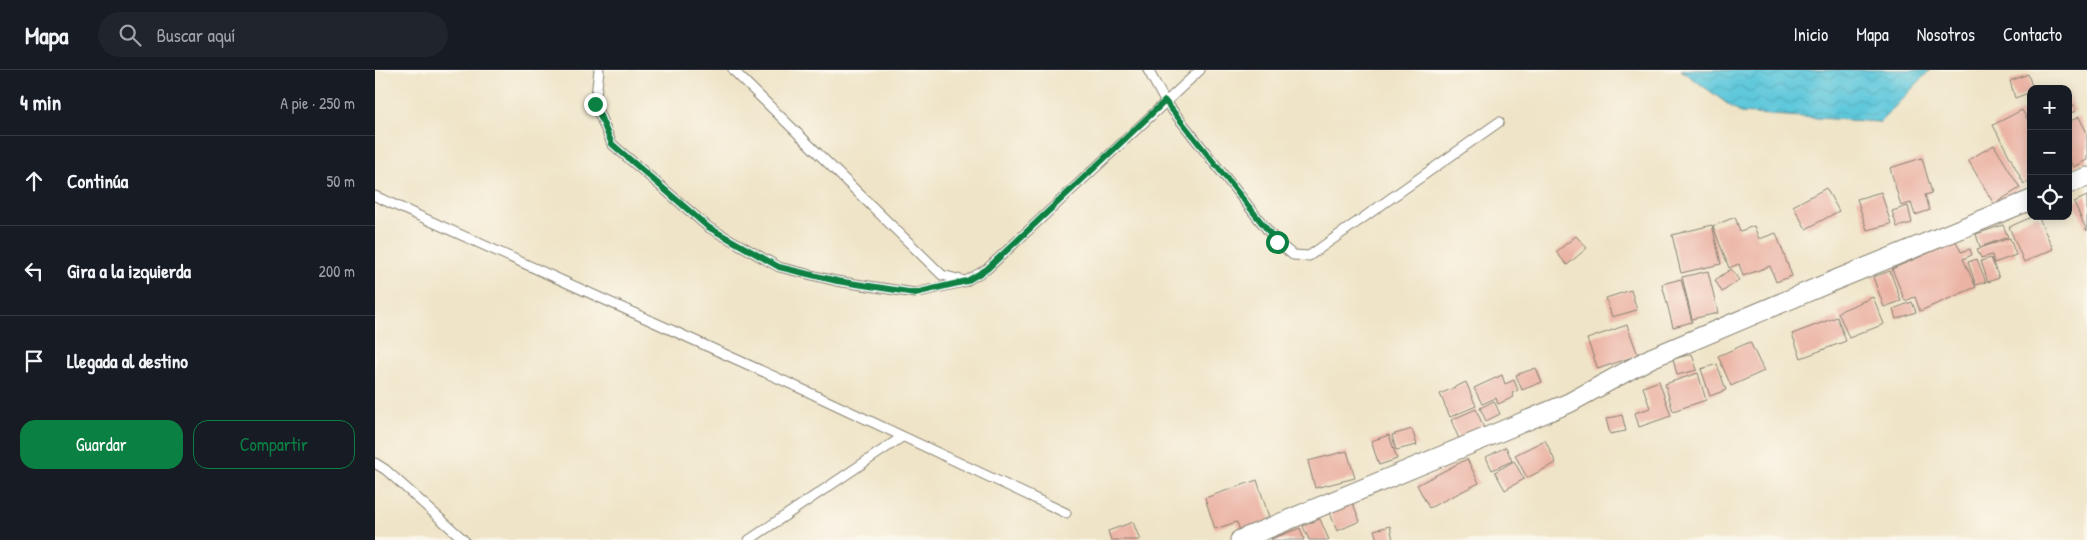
<!DOCTYPE html>
<html lang="es">
<meta charset="utf-8">
<style>
:root{--surface:#171b24;--page:#20242c;--text:#f1f3f6;--muted:#9ea1a6;--line:#363941;--accent:#0b8043}
body{margin:0;font-family:"Patrick Hand",sans-serif;background:var(--page);color:var(--text)}
.controls{position:absolute;right:15px;top:15px;display:grid;overflow:hidden;border-radius:10px;box-shadow:0 2px 12px #0003}
.controls button{width:45px;height:45px;display:grid;place-items:center;padding:0;border:0;border-bottom:1px solid var(--line);background:var(--surface);color:var(--text);font:25px sans-serif}
.stop{position:absolute;width:15px;height:15px;margin:-11px;border:4px solid #0b8043;border-radius:50%;background:#fff}
.stop.end{background:#0b8043;border-color:#fff;box-shadow:0 1px 5px #0008}
.list{margin:0;padding:0;list-style:none}
h2{display:flex;justify-content:space-between;align-items:center;height:65px;margin:0;padding:0 20px;font-size:21px}
h2 small{font-size:16px;font-weight:400;color:var(--muted)}
.list li{display:grid;grid-template-columns:32px 1fr auto;gap:15px;align-items:center;box-sizing:border-box;height:90px;padding:0 20px;border-top:1px solid var(--line)}
.list b{display:block;font-size:19px;white-space:nowrap}
.list em{font-size:16px;font-style:normal;color:var(--muted)}
.actions{display:flex;gap:10px;padding:15px 20px}
.actions a{flex:1;padding:11px 0;border:1px solid var(--accent);border-radius:15px;text-align:center;font-size:18px;color:var(--accent)}
.actions .main{background:var(--accent);color:#fff}
.icon{flex:none;width:28px;height:28px;fill:none;stroke:currentColor;stroke-width:2;stroke-linecap:round;stroke-linejoin:round}
.map{position:relative;flex:none;width:1712px;height:470px;overflow:hidden}
header{display:flex;align-items:center;gap:30px;box-sizing:border-box;height:70px;padding:0 25px;background:var(--surface);border-bottom:1px solid var(--line)}
header strong{font-size:24px}
nav{display:flex;gap:28px;margin-inline-start:auto;font-size:18px}
.search{width:350px;height:45px;background:var(--page);display:flex;align-items:center;gap:12px;box-sizing:border-box;padding:0 18px;border-radius:28px;color:var(--muted);font-size:19px}
main{display:flex}
aside{flex:1;background:var(--surface)}
.map>svg:first-child{display:block}
.water{fill:url(#water-waves);stroke:#3e727c}
.building{fill:#ebb3a4}
.lines{fill:none;stroke-linecap:round;stroke-linejoin:round}
.lane-casing{stroke:#868072;stroke-width:11}
.street-casing{stroke:#868072;stroke-width:21}
.lane{stroke:#fff;stroke-width:9}
.street{stroke:#fff;stroke-width:19}
.route{stroke:#0b8043;stroke-width:6}
</style>
<header>
<strong>Mapa</strong>
<div class="search"><svg class="icon" aria-label="search" viewBox="0 0 24 24"><circle cx="10" cy="10" r="6"/><path d="M15 15l6 6"/></svg>Buscar aquí</div>
<nav><a>Inicio</a><a>Mapa</a><a>Nosotros</a><a>Contacto</a></nav>
</header>
<main>
<aside>
<h2>4 min<small>A pie · 250 m</small></h2>
<ul class="list">
<li><svg class="icon" aria-label="ahead" viewBox="0 0 24 24"><path d="M12 20V5M6 11l6-6 6 6"/></svg><div><b>Continúa</b></div><em>50 m</em></li>
<li><svg class="icon" aria-label="left" viewBox="0 0 24 24"><path d="M17 20v-9H6M10 6l-5 5 5 5"/></svg><div><b>Gira a la izquierda</b></div><em>200 m</em></li>
<li><svg class="icon" aria-label="arrive" viewBox="0 0 24 24"><path d="M6 21V4h12l-3 4 3 4H6"/></svg><div><b>Llegada al destino</b></div></li>
</ul>
<div class="actions"><a class="main">Guardar</a><a>Compartir</a></div>
</aside>
<div class="map">
<svg width="1712" height="470" viewBox="0 0 1712 470">
<defs>
<pattern id="water-waves" width="16" height="10" patternUnits="userSpaceOnUse" patternTransform="scale(1.25)"><rect width="16" height="10" fill="#5fc8db"/><path d="M0 5q4-4 8 0t8 0" fill="none" stroke="#52abbb"/></pattern>
</defs>
<rect width="100%" height="100%" fill="#fbf7ec"/>
<filter id="ink" filterUnits="userSpaceOnUse"><feTurbulence type="fractalNoise" baseFrequency=".02" numOctaves="2"/><feDisplacementMap in="SourceGraphic" scale="10" xChannelSelector="R" yChannelSelector="G"/><feConvolveMatrix kernelMatrix="1 2 1 2 8 2 1 2 1" color-interpolation-filters="sRGB"/></filter>
<filter id="wash" filterUnits="userSpaceOnUse"><feTurbulence type="fractalNoise" baseFrequency=".0096" numOctaves="4" result="noise"/><feDisplacementMap in="SourceGraphic" scale="20" xChannelSelector="R" yChannelSelector="G"/><feGaussianBlur stdDeviation="1.12" result="paint"/><feColorMatrix in="noise" values="0 0 0 0 0 0 0 0 0 0 0 0 0 0 0 0 0 1.4 0 .05"/><feComposite in="paint" operator="in"/></filter>
<g filter="url(#wash)">
<rect width="100%" height="100%" fill="#efe4c7"/>
<polygon class="water" points="1306,0 1555,0 1505,52 1365,43"/>
<g id="blocks">
<g class="building">
<polygon points="1653,4 1658,19 1656,19 1656,22 1640,28 1635,11"/>
<polygon points="1693,24 1701,41 1693,44"/>
<polygon points="1647,40 1656,56 1656,111 1649,114 1618,55"/>
<polygon points="1704,47 1712,63 1712,90 1698,97 1693,87 1693,52"/>
<polygon points="1619,75 1645,118 1619,134 1593,90"/>
<polygon points="1547,88 1557,123 1550,125 1555,140 1540,145 1536,133 1526,136 1515,98"/>
<polygon points="1451,118 1464,141 1431,159 1418,136"/>
<polygon points="1506,122 1516,154 1492,160 1482,129"/>
<polygon points="1712,126 1712,161 1699,132"/>
<polygon points="1533,136 1537,153 1522,157 1517,141"/>
<polygon points="1659,146 1663,146 1678,179 1649,192 1634,157"/>
<polygon points="1360,147 1365,161 1379,156 1384,169 1401,163 1417,206 1401,212 1395,196 1368,206 1364,194 1354,198 1338,156"/>
<polygon points="1337,155 1346,194 1306,203 1297,165"/>
<polygon points="1628,155 1633,167 1605,177 1601,164"/>
<polygon points="1201,166 1212,178 1192,195 1181,182"/>
<polygon points="1635,168 1641,185 1619,193 1617,185 1606,188 1602,179"/>
<polygon points="1581,171 1586,182 1595,179 1597,185 1588,189 1601,217 1545,241 1540,227 1530,231 1517,199"/>
<polygon points="1616,188 1624,208 1613,212 1606,191"/>
<polygon points="1602,189 1611,212 1601,215 1593,192"/>
<polygon points="1356,199 1364,210 1347,222 1340,210"/>
<polygon points="1333,201 1343,243 1317,249 1307,207"/>
<polygon points="1515,201 1526,231 1509,237 1498,207"/>
<polygon points="1306,209 1317,252 1298,257 1287,214"/>
<polygon points="1256,220 1262,240 1237,247 1231,228"/>
<polygon points="1498,227 1509,254 1474,268 1463,242"/>
<polygon points="1537,232 1541,242 1521,249 1518,239"/>
<polygon points="1462,247 1471,271 1426,288 1417,264"/>
<polygon points="1252,255 1263,285 1223,299 1212,269"/>
<polygon points="1375,272 1389,301 1356,316 1343,286"/>
<polygon points="1317,284 1322,300 1302,305 1298,289"/>
<polygon points="1342,294 1351,320 1335,326 1326,299"/>
<polygon points="1161,298 1167,312 1147,320 1141,305"/>
<polygon points="1323,303 1331,330 1298,341 1290,314"/>
<polygon points="1127,305 1130,314 1139,310 1143,320 1137,323 1139,327 1123,334 1121,328 1107,334 1099,318"/>
<polygon points="1284,311 1296,346 1264,357 1260,343 1275,338 1268,317"/>
<polygon points="1091,312 1101,336 1075,347 1065,324"/>
<polygon points="1119,331 1125,344 1111,351 1105,338"/>
<polygon points="1101,339 1109,358 1084,369 1076,350"/>
<polygon points="1247,345 1251,361 1235,364 1231,349"/>
<polygon points="1037,359 1042,375 1021,380 1017,365"/>
<polygon points="1014,365 1022,389 1004,395 996,371"/>
<polygon points="1170,370 1181,393 1152,408 1140,385"/>
<polygon points="1131,377 1137,391 1117,400 1111,387"/>
<polygon points="972,381 980,408 940,418 933,391"/>
<polygon points="1092,389 1104,413 1054,438 1042,415"/>
<polygon points="1139,391 1149,409 1130,420 1120,402"/>
<polygon points="882,410 895,450 865,461 862,452 840,459 830,428"/>
<polygon points="978,434 985,451 962,461 955,443"/>
<polygon points="945,449 954,470 934,470 928,456"/>
<polygon points="758,452 765,470 736,470 733,461"/>
<polygon points="1015,456 1018,470 1002,470 999,460"/>
<polygon points="925,458 929,470 897,470 896,469"/>
</g>
</g>
</g>
<g filter="url(#ink)">
<use href="#blocks" fill-opacity="0" stroke="#868072" stroke-width="1"/>
<g class="lines">
<defs>
<g id="lane">
<polyline points="224,0 220,34 237,74 333,157 404,197 461,211 540,223 589,212"/>
<polyline points="358,0 567,205 591,211 612,199 825,0"/>
<polyline points="773,0 790,31 902,172 918,185 934,186 1124,52"/>
<polyline points="0,126 429,320 691,443"/>
<polyline points="0,393 11,400 89,470"/>
<polyline points="374,470 527,367"/>
</g>
<g id="street">
<polyline points="1693,114 1712,107"/>
<polyline points="865,470 1194,333 1276,288 1463,209 1656,130"/>
</g>
</defs>
<use href="#lane" class="lane-casing"/>
<use href="#street" class="street-casing"/>
<use href="#lane" class="lane"/>
<use href="#street" class="street"/>
</g>
</g>
<g class="lines" filter="url(#ink)">
<polyline class="route" points="220,34 237,74 333,157 404,197 462,211 540,223 592,211 612,199 790,31 902,172"/>
</g>
</svg>
<div class="controls">
<button>+</button>
<button>−</button>
<button><svg class="icon" aria-label="locate" viewBox="0 0 24 24"><circle cx="12" cy="12" r="6"/><path d="M12 2v4M12 18v4M2 12h4M18 12h4"/></svg></button>
</div>
<div class="stop" style="left:902px;top:172px"></div>
<div class="stop end" style="left:220px;top:34px"></div>
</div>
</main>
